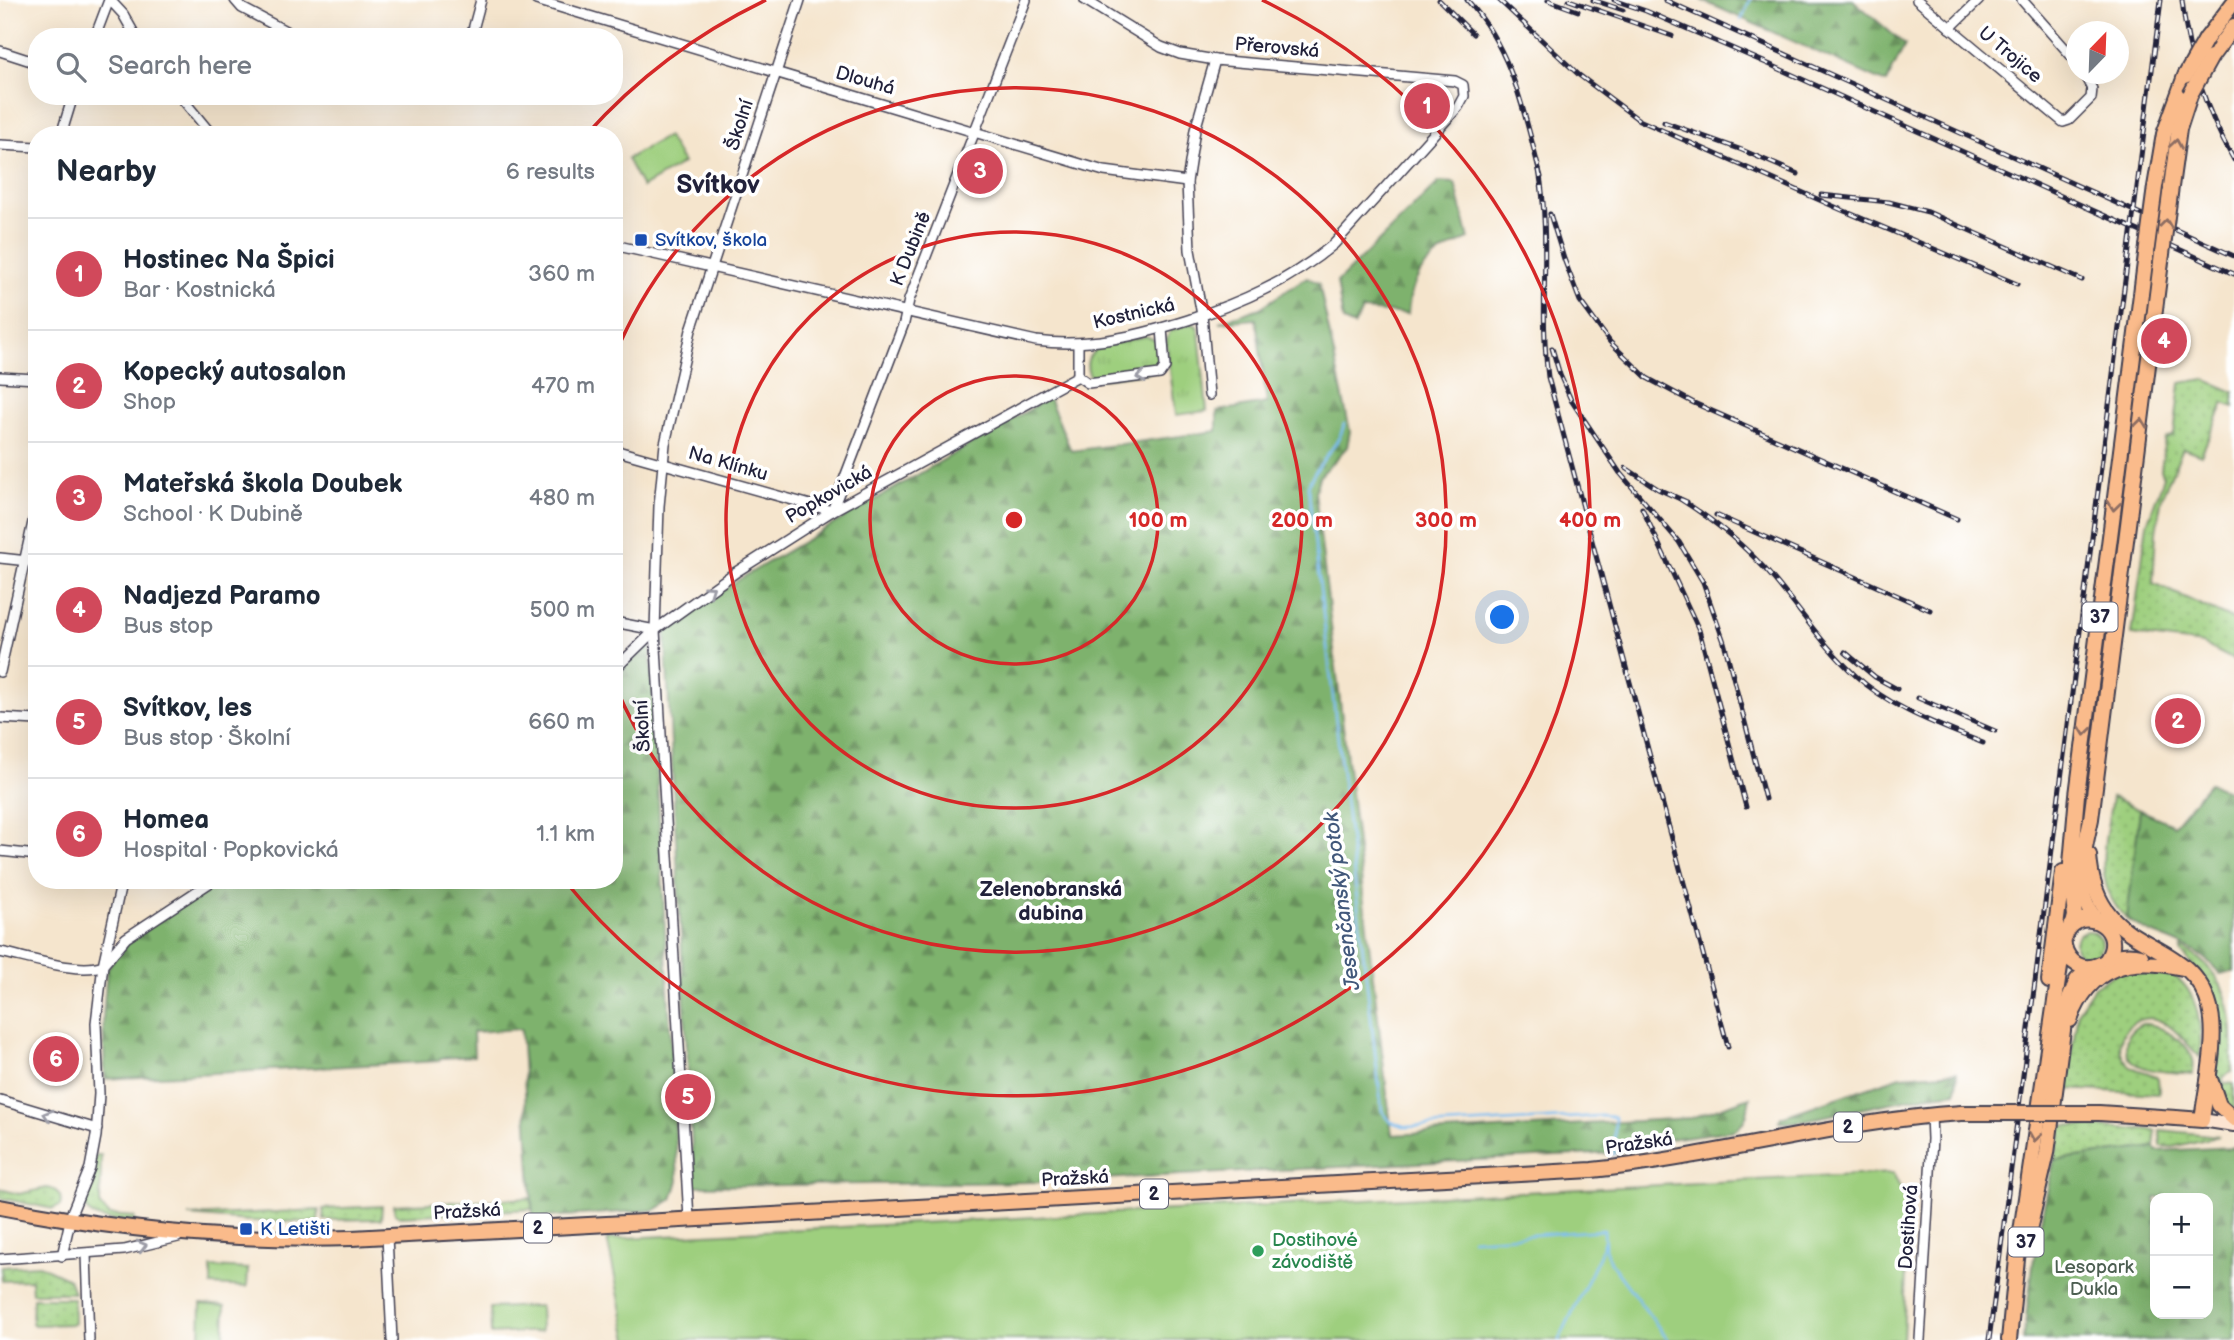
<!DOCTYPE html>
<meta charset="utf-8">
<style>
:root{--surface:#fff;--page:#f2f2f3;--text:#1f2937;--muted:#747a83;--line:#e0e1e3;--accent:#d1495b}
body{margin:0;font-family:"Balsamiq Sans",sans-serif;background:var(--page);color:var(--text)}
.controls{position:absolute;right:21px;bottom:21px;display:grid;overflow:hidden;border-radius:14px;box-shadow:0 7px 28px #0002}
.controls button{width:63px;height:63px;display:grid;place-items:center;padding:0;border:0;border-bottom:2px solid var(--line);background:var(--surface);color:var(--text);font:35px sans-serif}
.compass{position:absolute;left:2066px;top:21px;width:63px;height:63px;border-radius:50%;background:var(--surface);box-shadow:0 7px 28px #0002;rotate:23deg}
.you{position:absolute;left:1503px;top:618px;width:24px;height:24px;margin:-18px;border:5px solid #fff;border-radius:50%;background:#1a73e8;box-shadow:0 0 0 10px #1a73e833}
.badge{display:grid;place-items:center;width:46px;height:46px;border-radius:50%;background:var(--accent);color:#fff;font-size:23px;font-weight:700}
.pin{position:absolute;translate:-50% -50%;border:4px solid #fff;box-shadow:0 2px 7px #0006}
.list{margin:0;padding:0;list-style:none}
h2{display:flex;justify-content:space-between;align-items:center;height:91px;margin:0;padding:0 28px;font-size:30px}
h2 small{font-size:23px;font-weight:400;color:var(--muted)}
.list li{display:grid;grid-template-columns:46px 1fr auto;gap:21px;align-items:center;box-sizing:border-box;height:112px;padding:0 28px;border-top:2px solid var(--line)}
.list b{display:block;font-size:26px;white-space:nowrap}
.list p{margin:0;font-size:23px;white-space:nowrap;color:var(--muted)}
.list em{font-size:23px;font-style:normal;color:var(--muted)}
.icon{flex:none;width:38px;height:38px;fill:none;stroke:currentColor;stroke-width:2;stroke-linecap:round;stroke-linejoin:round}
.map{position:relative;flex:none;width:2234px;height:1340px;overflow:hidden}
.search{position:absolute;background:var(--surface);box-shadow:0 7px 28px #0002;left:28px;top:28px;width:595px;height:77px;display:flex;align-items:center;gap:18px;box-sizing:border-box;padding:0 24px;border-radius:28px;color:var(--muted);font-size:26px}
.panel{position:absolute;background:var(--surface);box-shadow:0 7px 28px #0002;left:28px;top:126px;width:595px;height:763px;border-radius:28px}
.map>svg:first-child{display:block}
.grass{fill:url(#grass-dots);stroke:#60785c;stroke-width:2}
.forest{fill:url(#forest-firs);stroke:#506a54;stroke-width:2;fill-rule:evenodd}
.park{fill:url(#park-tufts);stroke:#60785c;stroke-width:2}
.pitch{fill:#9ecf7e;stroke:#60785c;stroke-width:2}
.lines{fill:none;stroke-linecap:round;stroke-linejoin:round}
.stream{stroke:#7cbdf1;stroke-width:2.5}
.street-casing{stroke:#423f51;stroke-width:12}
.secondary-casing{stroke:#423f51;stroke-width:16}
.primary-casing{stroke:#423f51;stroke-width:18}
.street{stroke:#fff;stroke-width:9}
.secondary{stroke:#fde4d1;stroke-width:12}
.primary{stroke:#fabb8b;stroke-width:14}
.rail-casing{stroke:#22223b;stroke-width:5}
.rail{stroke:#fff;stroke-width:2.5;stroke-dasharray:8;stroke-linecap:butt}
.primary-bridge-casing{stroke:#423f51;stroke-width:18;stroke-linecap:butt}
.primary-bridge{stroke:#fabb8b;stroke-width:14}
.oneway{stroke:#8e6e63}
.oneway2{stroke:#9c9ca7}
.ring{fill:none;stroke:#d62828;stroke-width:3.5}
.transit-dot{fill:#1a4fb4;stroke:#fff;stroke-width:2.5}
.leisure-dot{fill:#2e9e5b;stroke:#fff;stroke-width:2.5}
.labels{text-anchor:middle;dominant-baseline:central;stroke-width:7;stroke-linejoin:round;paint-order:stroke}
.shield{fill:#fff;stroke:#646476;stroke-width:2}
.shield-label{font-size:18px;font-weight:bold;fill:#22223b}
.street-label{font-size:19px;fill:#22223b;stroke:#fff}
.transit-label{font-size:19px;fill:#164399;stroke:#fff;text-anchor:start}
.leisure-label{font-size:19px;fill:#27864d;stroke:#fff;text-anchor:start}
.park-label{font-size:19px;fill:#4d5f52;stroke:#fff}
.neighbourhood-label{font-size:21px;font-weight:bold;fill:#22223b;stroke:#fff}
.water-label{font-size:21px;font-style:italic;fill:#42587b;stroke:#fff}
.district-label{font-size:26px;font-weight:bold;fill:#22223b;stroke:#fff}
.centre{fill:#d62828;stroke:#fff;stroke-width:3.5}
.ring-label{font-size:21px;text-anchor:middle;font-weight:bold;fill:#d62828;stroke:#fff;stroke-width:7;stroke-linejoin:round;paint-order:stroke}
</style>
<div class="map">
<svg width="2234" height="1340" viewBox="0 0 2234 1340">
<defs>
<pattern id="grass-dots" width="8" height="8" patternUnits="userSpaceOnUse" patternTransform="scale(1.75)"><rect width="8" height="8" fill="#9ecf7e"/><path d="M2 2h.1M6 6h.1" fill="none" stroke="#88b16e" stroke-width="1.8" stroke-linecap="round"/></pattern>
<pattern id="forest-firs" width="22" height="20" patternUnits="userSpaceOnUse" patternTransform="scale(1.75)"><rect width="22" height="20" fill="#7eb26d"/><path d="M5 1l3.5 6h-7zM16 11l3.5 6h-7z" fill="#67905b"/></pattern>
<pattern id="park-tufts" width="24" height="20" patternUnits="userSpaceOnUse" patternTransform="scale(1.75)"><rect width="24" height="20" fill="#9ecf7e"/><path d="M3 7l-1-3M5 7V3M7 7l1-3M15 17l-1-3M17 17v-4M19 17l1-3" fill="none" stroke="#88b16e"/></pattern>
</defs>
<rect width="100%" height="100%" fill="#fff"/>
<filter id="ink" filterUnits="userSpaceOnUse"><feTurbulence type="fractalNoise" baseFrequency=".0143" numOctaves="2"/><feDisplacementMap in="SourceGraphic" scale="14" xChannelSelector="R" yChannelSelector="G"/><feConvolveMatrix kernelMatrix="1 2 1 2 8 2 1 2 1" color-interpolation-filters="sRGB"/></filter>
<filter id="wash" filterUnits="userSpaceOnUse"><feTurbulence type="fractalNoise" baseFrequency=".00686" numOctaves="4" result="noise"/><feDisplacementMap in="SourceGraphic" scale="28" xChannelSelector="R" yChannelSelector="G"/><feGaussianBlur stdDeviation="1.57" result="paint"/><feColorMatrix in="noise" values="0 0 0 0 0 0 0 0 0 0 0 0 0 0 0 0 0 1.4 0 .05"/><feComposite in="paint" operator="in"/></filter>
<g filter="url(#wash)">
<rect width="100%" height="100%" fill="#f5e5cd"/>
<g class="grass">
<polygon points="2204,379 2234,392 2234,407 2224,403 2201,455 2183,448 2162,496 2156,532 2153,583 2234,620 2234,660 2203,644 2132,635 2147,524 2164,477 2161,470 2165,439 2174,435 2180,383"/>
<path d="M2112,797L2140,810L2127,919C2090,884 2106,841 2112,797Z"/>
<circle cx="2088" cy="944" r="13"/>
<path d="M2182,948C2234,975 2233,1020 2232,1071L2223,1078V1083L2234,1084V1110C2191,1077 2234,1004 2181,952Z"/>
<path d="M2124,968C2137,969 2152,968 2163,971C2199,982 2202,1027 2200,1057C2188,1046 2174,1024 2155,1019C2133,1013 2110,1040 2125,1060C2133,1072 2147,1070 2158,1078L2159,1094L2066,1089L2078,1011L2094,987Z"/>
<path d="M2142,1024C2157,1022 2187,1042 2192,1057C2195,1062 2193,1068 2193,1074C2173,1071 2127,1075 2126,1046C2126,1035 2133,1028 2142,1024Z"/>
<polygon points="2063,1125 2156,1130 2154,1147 2054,1160"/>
<polygon points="2160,1130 2219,1136 2173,1147 2161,1146"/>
<path d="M96,1155H101L100,1206L110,1215L134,1217L136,1223C118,1220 81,1223 83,1197Z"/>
<path d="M47,1188C57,1189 63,1196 60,1206L53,1209L0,1198V1189L19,1194Z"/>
<polygon points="531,1198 532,1209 400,1216 395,1214 394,1205"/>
<polygon points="382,1206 381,1219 324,1220 323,1209"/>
<polygon points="319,1210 318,1222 249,1221 188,1216"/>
<polygon points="39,1265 69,1279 74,1293 32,1293 31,1280 2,1281 1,1267"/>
<polygon points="33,1298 73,1298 74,1324 34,1325 32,1323"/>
</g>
<g class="forest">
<polygon points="1701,0 1853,0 1905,45 1886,83"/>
<path d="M1439,182L1455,183L1469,239C1432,253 1410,273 1408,314L1362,310L1354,326L1343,321L1337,282Z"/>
<path d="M1307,277L1319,284L1350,431L1347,447L1319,477L1315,492L1392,1135L1691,1118L1750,1097C1748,1110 1747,1122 1735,1130L1669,1139L1616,1153L1041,1182L694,1186L665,628L743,577L1049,398L1071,451L1217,431V411L1267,403L1256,319L1219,322L1260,308Z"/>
<polygon points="650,641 678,1181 672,1199 655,1210 533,1218 521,1029 473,1032 474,1056 440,1058 439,1061 105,1079 103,1016 107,970 118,951 141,930 217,880 614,880 614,676"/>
<path d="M2209,783L2233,793L2234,972L2220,974C2192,939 2159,943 2127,919L2140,810L2174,825Z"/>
<polygon points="1957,1072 1956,1092 1924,1096 1796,1122 1779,1121 1781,1117 1901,1076"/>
<path d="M2154,1147L2157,1151L2234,1147V1340H2023L2036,1243L2054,1160ZM2155,1198H2208V1314H2155Z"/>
</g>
<g class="park">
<polygon points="1191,323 1197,326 1199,332 1207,411 1176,415 1166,341 1170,331"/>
<path d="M1146,336L1159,342L1161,364L1158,371L1099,379L1090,376C1075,343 1125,342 1146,336Z"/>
</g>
<g class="pitch">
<polygon points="667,136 683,163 642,187 627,159"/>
<polygon points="1893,1173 1909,1206 1903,1340 628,1340 607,1239"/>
<polygon points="211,1267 248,1269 247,1287 211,1285"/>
<polygon points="201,1304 225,1306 224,1340 200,1340"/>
<polygon points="540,1306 541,1331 491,1334 490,1308"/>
</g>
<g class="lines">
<g class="stream">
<polyline points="1741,20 1750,0"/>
<path d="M1344,424C1339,448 1316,462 1308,486L1382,1111L1391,1122L1407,1127L1600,1116L1615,1117L1614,1155"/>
<polyline points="1472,1239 1604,1230 1605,1249 1610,1262 1668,1340"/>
<polyline points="1559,1340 1599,1257 1604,1241"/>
</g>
</g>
</g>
<g filter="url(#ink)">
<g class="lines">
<defs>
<g id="street">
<polyline points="110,0 123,14 136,37"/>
<polyline points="235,0 242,8 297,37"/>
<polyline points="536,0 1104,171 1187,182"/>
<polyline points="1917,0 2063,122 2069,120 2091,98 2092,89 2084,74"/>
<polyline points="2022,0 2076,61"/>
<polyline points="1950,28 1979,0"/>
<polyline points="95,37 109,0"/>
<polyline points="471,37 481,0"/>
<polyline points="0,51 37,63"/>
<polyline points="180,96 212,135"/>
<polyline points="61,135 73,96"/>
<polyline points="0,145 37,147"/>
<path d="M614,245L1036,341C1089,348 1137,336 1188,320C1242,302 1290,281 1334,244L1458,107L1464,96L1463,85L1455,81L1215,60L1180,54L1161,47L1085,0"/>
<polyline points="1078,376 1088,383 1160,374 1165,367 1162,328"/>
<polyline points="0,377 37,379"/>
<polyline points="1209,395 1202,315 1190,250 1187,182 1195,130 1215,60"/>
<polyline points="614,450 832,511"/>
<polyline points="832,511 904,323 909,300 1026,0"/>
<polyline points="0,558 37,562"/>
<polyline points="614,622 655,630"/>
<polyline points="614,670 655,630 736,572 832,511 1078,376 1078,344"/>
<polyline points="0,672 37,504"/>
<polyline points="0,718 37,720"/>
<polyline points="0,851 37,855"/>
<path d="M0,952C26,957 80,975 103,965L122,880"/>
<polyline points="0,1100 97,1129"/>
<polyline points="689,1219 655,630 659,506 665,444 691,330 800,0"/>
<polyline points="387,1236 392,1340"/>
<polyline points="86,1254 89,1340"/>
<polyline points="62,1256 72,1212 90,1168 96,1136 99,1094 96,1023 103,965 126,938 214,880"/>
<polyline points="0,1259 124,1250 178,1237"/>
<polyline points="1920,1340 1932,1139 1931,1115"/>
</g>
<polyline id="secondary" points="2202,1120 2234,1125"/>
<g id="primary">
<polyline points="2206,39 2234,2"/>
<polyline points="2211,57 2234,26"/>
<polyline points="2155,187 2164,134 2185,76"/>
<polyline points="2170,194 2179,129 2190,95"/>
<path d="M2089,855C2095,960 2190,930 2210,1008C2218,1040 2206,1087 2202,1120L2176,1118"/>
<path d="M2099,922C2070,895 2084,853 2091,819L2162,254"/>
<polyline points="2073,924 2075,916 2070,875 2077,795 2147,247"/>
<path d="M2064,946C2068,962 2082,972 2098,965C2104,963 2107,959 2113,957C2122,954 2132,954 2141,956"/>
<polyline points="2049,981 2063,872"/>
<path d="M2070,1020C2090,965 2130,956 2183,968"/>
<polyline points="2210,1079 2219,1105 2234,1119"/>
<path d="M0,1207C117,1230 233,1242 352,1238L1592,1170C1716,1157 1837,1121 1962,1113"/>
<polyline points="2029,1230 2047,1153 2066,1007 2077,980 2091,967"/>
<path d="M2009,1340L2017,1259L2064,940C2074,900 2129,925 2107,959"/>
</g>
</defs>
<use href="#street" class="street-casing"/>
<use href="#secondary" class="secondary-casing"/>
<use href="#primary" class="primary-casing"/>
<use href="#street" class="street"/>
<use href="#secondary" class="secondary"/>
<use href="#primary" class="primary"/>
<defs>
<g id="rail">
<polyline points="1439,0 1473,34"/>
<path d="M1467,0C1513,50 1524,113 1541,177"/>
<polyline points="1499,0 1579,75 1639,120 1842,210 2017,284"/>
<polyline points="1548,0 1578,11"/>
<polyline points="1569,0 1672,36"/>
<polyline points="1593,0 1623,10"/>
<polyline points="1614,0 1646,11 1773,66 2234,274"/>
<polyline points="1665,0 2234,256"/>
<path d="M2182,0C2188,57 2205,110 2234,160"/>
<polyline points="1664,122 1742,150 1798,174"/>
<path d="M1539,170C1551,238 1539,308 1548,377L1728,1047"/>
<polyline points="1821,195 1889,202 1928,212 2082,280"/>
<polyline points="1550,214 1564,259 1580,301 1610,342 1647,378 1694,403 1957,519"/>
<polyline points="1552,348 1560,375 1571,400 1620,473 1679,542 1703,582 1724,642 1765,799"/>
<polyline points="1626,468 1658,489 1687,502"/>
<path d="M1680,499C1715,521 1746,546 1773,578C1801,611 1824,647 1856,676C1892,709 1939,725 1983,743"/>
<polyline points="1642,508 1699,630 1746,807"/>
<polyline points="1716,515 1930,610"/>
<polyline points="1845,652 1875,677 1897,689"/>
<polyline points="1918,698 1995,731"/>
<polyline points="1989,1340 2161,0"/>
</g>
</defs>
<use href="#rail" class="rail-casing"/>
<use href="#rail" class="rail"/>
<defs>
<g id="primary-bridge">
<polyline points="2185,76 2206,39"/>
<polyline points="2190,95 2211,57"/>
<polyline points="2147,247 2155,187"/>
<polyline points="2162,254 2170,194"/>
<polyline points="1962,1113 2099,1113 2176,1118"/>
</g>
</defs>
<use href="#primary-bridge" class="primary-bridge-casing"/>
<use href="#primary-bridge" class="primary-bridge"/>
</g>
<defs><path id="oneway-chevron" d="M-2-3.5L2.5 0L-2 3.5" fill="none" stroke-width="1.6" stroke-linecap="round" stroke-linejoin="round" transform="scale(1.75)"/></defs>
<g class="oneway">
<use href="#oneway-chevron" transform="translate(2176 144) rotate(-81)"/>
<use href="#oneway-chevron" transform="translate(2166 224) rotate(-83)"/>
<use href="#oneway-chevron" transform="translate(2141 423) rotate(-83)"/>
<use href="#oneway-chevron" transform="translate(2114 506) rotate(97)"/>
<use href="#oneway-chevron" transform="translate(2085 731) rotate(97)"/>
<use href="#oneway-chevron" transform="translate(2035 1137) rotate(99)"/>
</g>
<g class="oneway2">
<use href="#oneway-chevron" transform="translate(1141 377) rotate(173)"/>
<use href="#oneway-chevron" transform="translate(710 590) rotate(-35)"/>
<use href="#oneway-chevron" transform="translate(48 1115) rotate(-163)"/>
<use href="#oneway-chevron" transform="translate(142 1246) rotate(-15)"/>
</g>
</g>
<g class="ring">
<circle cx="1014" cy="520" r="144"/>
<circle cx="1014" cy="520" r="288"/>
<path d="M615 355A432 432 0 1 1 615 685"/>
<path d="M586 135A576 576 0 0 1 766 0M1262 0A576 576 0 1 1 566 882"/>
</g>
<g class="transit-dot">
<rect x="634" y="233" width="14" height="14" rx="3.5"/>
<rect x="239" y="1222" width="14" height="14" rx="3.5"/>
</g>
<circle class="leisure-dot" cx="1258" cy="1251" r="7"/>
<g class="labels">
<g class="shield">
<rect x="2082.5" y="602.5" width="35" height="29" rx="5"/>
<rect x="1834" y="1112.5" width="28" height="29" rx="5"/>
<rect x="1140" y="1179.5" width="28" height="29" rx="5"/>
<rect x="524" y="1213.5" width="28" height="29" rx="5"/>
<rect x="2008.5" y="1227.5" width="35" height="29" rx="5"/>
</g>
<g class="shield-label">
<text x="2100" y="617">37</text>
<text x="1848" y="1127">2</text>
<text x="1154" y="1194">2</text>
<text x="538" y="1228">2</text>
<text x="2026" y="1242">37</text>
</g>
<g class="street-label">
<text transform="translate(1277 48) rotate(5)">Přerovská</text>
<text transform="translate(2010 55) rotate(40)">U Trojice</text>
<text transform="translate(865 81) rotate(16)">Dlouhá</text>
<text transform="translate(740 125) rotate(-72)">Školní</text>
<text transform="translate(911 249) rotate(-68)">K Dubině</text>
<text transform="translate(1134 314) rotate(-13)">Kostnická</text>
<text transform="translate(728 464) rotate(16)">Na Klínku</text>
<text transform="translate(829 495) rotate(-30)">Popkovická</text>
<text transform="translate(643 726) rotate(-93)">Školní</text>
<text transform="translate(1639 1144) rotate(-8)">Pražská</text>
<text transform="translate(1075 1179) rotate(-3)">Pražská</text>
<text transform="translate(467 1212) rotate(-3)">Pražská</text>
<text transform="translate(1909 1227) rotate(-86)">Dostihová</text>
</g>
<g class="transit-label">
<text x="655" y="240">Svítkov, škola</text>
<text x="260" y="1229">K Letišti</text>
</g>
<g class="leisure-label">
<text x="1272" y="1240">Dostihové<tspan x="1272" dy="22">závodiště</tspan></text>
</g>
<g class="park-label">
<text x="2094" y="1267">Lesopark<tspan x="2094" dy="22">Dukla</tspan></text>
</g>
<g class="neighbourhood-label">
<text x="1051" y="889">Zelenobranská<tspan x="1051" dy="24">dubina</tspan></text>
</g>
<g class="water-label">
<text transform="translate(1342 901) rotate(-97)">Jesenčanský potok</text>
</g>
<g class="district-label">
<text x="718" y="185">Svítkov</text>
</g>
</g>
<circle cx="1014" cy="520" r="10" class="centre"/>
<g class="ring-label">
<text x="1158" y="527">100 m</text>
<text x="1302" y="527">200 m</text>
<text x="1446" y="527">300 m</text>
<text x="1590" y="527">400 m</text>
</g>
</svg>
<div class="controls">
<button>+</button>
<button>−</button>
</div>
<svg class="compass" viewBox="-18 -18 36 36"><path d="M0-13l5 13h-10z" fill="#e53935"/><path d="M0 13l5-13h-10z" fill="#747a83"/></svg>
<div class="you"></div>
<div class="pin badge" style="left:1427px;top:106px">1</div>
<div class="pin badge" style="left:2178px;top:721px">2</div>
<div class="pin badge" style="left:980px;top:171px">3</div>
<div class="pin badge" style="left:2164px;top:341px">4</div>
<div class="pin badge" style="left:688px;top:1097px">5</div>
<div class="pin badge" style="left:56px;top:1059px">6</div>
<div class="search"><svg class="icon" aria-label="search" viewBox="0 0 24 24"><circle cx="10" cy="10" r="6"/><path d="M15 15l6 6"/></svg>Search here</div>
<section class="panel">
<h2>Nearby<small>6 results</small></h2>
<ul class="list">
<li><span class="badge">1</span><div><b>Hostinec Na Špici</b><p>Bar · Kostnická</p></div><em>360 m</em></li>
<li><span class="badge">2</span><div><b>Kopecký autosalon</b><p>Shop</p></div><em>470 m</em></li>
<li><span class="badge">3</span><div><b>Mateřská škola Doubek</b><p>School · K Dubině</p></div><em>480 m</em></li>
<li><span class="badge">4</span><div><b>Nadjezd Paramo</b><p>Bus stop</p></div><em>500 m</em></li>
<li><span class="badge">5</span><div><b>Svítkov, les</b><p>Bus stop · Školní</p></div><em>660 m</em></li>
<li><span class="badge">6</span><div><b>Homea</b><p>Hospital · Popkovická</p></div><em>1.1 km</em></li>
</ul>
</section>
</div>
